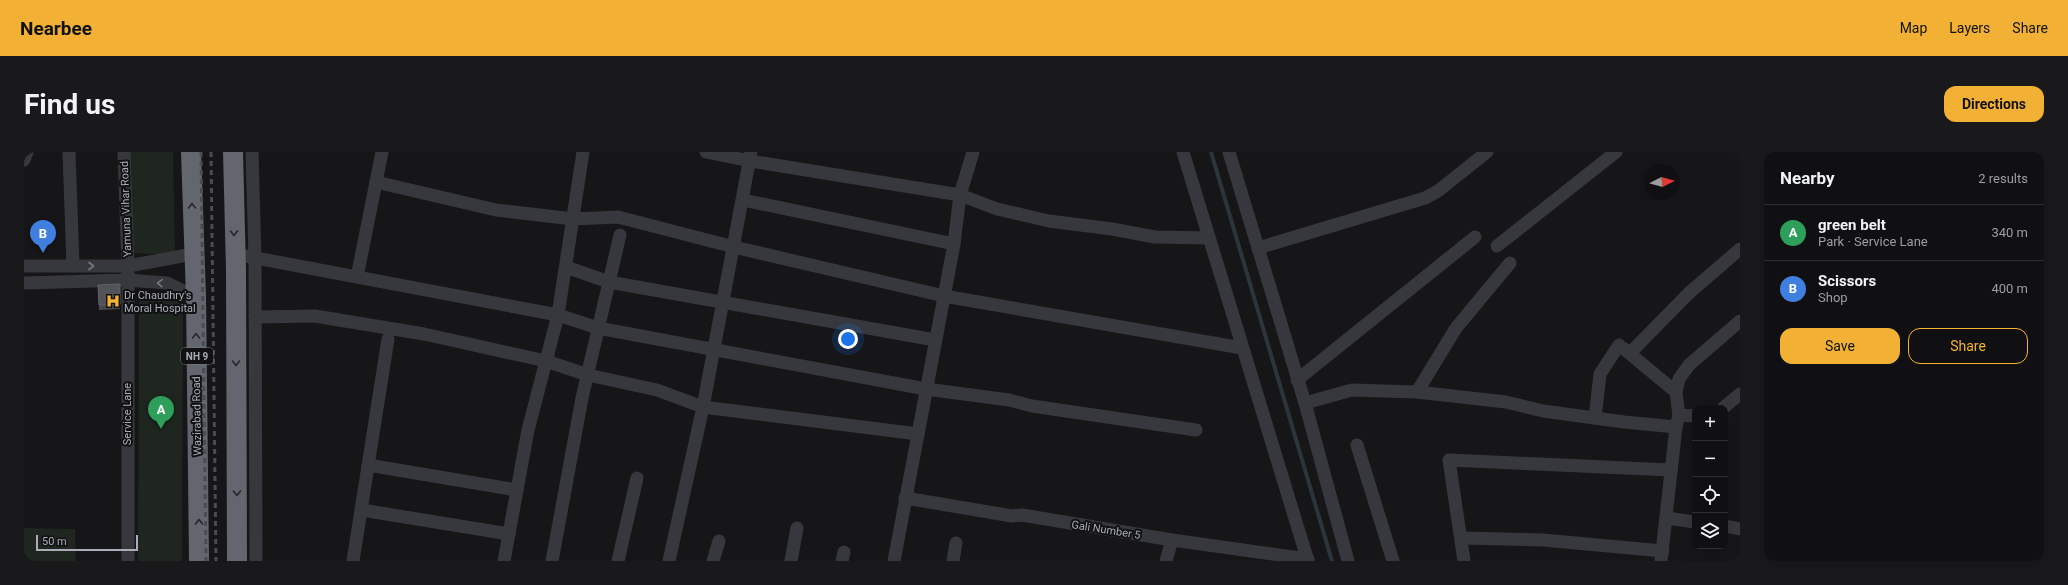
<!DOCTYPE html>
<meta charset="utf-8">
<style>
:root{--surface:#101012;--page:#19191b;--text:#f1f3f6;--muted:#9c9d9f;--line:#303032;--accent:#f2b134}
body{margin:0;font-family:Roboto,sans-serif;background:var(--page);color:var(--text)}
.controls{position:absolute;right:12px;bottom:12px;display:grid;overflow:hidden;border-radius:8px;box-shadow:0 4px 16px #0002}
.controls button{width:36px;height:36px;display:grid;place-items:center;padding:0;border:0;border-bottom:1px solid var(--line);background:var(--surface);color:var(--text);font:20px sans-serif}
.compass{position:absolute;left:1620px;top:12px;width:36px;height:36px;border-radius:50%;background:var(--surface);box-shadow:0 4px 16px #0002;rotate:84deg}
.scale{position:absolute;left:12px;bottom:10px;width:102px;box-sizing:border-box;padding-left:4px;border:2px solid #a8adb8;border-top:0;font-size:11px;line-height:14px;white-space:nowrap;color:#a8adb8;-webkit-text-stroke:3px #111113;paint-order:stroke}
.you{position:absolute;left:824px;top:187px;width:14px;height:14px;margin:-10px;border:3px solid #fff;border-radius:50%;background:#1a73e8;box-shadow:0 0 0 6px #1a73e833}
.badge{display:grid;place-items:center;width:26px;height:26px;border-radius:50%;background:var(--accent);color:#fff;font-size:13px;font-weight:700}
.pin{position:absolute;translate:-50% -33px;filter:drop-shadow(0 1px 2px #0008)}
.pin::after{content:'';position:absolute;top:21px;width:14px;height:12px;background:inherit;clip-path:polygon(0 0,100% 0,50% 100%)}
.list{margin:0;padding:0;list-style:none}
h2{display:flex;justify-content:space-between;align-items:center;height:52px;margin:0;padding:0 16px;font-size:17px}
h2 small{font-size:13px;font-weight:400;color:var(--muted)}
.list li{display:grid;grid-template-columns:26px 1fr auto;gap:12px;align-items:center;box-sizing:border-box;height:56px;padding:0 16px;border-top:1px solid var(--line)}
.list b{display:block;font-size:15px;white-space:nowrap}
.list p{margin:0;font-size:13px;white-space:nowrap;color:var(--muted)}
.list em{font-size:13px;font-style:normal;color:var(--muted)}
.actions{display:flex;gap:8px;padding:12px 16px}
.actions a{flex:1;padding:9px 0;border:1px solid var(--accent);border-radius:12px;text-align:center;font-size:14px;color:var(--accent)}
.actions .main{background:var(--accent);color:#111}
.icon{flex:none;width:22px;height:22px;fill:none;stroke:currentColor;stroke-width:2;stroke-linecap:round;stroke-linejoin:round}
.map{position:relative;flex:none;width:1716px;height:409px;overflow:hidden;border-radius:12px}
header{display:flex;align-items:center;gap:24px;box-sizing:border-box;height:56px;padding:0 20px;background:var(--accent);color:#111}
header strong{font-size:19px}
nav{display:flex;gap:22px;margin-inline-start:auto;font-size:14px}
.intro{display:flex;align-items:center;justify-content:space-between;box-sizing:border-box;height:96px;padding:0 24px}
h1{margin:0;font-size:28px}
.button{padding:10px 18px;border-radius:12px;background:var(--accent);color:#111;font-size:14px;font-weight:700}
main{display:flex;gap:24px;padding:0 24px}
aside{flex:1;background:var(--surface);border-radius:12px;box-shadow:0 4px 16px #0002}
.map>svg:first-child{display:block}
.green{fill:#1e261f}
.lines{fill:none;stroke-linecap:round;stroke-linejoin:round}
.stream{stroke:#2c353c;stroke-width:4}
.minor{stroke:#37383d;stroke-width:13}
.highway{stroke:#63666e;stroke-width:20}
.rail{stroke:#4a4c52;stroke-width:3;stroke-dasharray:5 4;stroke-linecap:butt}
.wall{fill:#47494d}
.building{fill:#525359;stroke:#5f6168}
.oneway{stroke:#26262a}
.oneway2{stroke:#757881}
.labels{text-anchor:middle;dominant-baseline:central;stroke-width:4;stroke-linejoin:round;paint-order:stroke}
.shield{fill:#111113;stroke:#7b7e86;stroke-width:1}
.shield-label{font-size:10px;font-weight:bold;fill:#a8adb8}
.street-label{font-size:11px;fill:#a8adb8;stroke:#111113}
.poi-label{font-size:11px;fill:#a8adb8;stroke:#111113;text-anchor:start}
</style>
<header>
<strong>Nearbee</strong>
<nav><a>Map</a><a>Layers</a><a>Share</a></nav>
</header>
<div class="intro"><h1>Find us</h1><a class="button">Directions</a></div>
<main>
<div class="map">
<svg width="1716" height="409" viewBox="0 0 1716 409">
<rect width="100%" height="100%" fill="#161618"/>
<g class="green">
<polygon points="105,0 149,0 151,103 105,101"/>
<polygon points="115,139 159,145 158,409 114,409"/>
<polygon points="0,376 51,377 52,409 0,409"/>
</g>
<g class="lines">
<polyline class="stream" points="1187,0 1308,409"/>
<g class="minor">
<polyline points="45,0 49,114"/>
<polyline points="100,0 104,114 104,409"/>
<polyline points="228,0 231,106 232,409"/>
<polyline points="682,0 726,9 936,43 973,57 1025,69 1088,77 1131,85 1185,86"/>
<polyline points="1159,0 1284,409"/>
<polyline points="1205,0 1281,251 1324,409"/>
<polyline points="0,8 3,0"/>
<polyline points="352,30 472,58 549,67 594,65 710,95 920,144 1218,196"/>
<polyline points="719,48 930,92"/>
<polyline points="1473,94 1592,0"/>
<polyline points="1234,96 1401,46 1414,39 1463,0"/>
<polyline points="211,102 534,163 574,176 902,237 985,248 1008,254 1172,278"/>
<polyline points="0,114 104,114 169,102"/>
<polyline points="542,115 585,130 911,188"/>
<polyline points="333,125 358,0"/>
<polyline points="0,131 103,128 143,131 172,145"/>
<polyline points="231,165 291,164 400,182 522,209 564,223 633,238 679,255 894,282"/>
<polyline points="1599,196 1652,240"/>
<polyline points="1606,201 1665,141 1716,97"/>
<polyline points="1273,228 1451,85"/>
<polyline points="1393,240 1432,176 1486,111"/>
<polyline points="1281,251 1328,238 1393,240 1482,250 1519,259 1600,270 1652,275"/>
<polyline points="1699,256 1716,242"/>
<polyline points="1655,263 1671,264"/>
<polyline points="1571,266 1576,222 1595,193"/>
<polyline points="1333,293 1369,409"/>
<polyline points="344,313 493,338"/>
<polyline points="881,346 988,364 998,363 1148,388 1284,407"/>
<polyline points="338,358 485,382"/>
<polyline points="1642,366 1671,370"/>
<polyline points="1701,374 1716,377"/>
<polyline points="1437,386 1519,388 1639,399"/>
<polyline points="329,409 364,187"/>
<polyline points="480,409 504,278 534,163 559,0"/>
<polyline points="528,409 558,246 596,83"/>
<polyline points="594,409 613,326"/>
<polyline points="645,409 679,255 727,0"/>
<polyline points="689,409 695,389"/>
<polyline points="767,409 773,376"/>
<polyline points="818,409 820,400"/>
<polyline points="870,409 930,92 936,43 949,0"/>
<polyline points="929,409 932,391"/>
<polyline points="1142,409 1148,388"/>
<polyline points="1440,409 1425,308 1647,318"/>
<polyline points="1637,409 1652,275 1655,263 1652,240 1655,227 1665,213 1716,169"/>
</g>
<g class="highway">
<polyline points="167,0 172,145 175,409"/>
<polyline points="209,0 212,118 213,409"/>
</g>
<g class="rail">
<polyline points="177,0 182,409"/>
<polyline points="187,0 192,409"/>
</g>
</g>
<polygon class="wall" points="96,132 96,157 75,158 74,133"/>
<polygon class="building" points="96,132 96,152 75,153 74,133"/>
<defs><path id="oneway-chevron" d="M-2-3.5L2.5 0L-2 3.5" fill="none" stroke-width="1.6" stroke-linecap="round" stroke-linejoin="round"/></defs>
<g class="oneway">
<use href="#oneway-chevron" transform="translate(168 54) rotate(-91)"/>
<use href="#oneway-chevron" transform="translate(210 81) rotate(89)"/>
<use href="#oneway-chevron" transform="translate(172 184) rotate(-91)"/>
<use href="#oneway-chevron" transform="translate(212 211) rotate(90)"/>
<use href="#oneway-chevron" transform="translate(213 341) rotate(90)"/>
<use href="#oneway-chevron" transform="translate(175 370) rotate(-91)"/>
</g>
<g class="oneway2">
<use href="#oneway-chevron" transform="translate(67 114)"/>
<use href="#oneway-chevron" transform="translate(136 131) rotate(-176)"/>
</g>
<defs>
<symbol id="hospital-bare" viewBox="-9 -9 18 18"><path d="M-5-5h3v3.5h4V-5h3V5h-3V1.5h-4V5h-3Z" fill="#f2b134" stroke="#111113" stroke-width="2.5" paint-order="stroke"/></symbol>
</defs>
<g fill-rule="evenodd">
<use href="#hospital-bare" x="79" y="139" width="20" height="20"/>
</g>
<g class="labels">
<rect class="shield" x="157" y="196" width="32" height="16" rx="3"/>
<g class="shield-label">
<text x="173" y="204">NH 9</text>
</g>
<g class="street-label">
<text transform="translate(102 57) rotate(-92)">Yamuna Vihar Road</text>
<text transform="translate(103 262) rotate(-90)">Service Lane</text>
<text transform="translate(173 264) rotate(-91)">Wazirabad Road</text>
<text transform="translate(1082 378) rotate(9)">Gali Number 5</text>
</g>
<g class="poi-label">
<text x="100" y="143">Dr Chaudhry's<tspan x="100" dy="13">Moral Hospital</tspan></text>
</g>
</g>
</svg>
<div class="controls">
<button>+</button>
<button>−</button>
<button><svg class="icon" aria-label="locate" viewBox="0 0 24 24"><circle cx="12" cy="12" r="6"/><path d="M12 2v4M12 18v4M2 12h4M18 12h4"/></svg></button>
<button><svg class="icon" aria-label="layers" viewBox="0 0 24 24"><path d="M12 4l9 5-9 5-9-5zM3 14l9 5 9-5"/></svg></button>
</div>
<svg class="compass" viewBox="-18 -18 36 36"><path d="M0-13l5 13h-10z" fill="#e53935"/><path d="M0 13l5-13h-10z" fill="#9c9d9f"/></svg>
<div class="scale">50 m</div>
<div class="you"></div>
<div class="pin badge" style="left:137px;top:277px;background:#2e9e5b">A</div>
<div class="pin badge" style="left:19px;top:101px;background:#3f7fe0">B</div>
</div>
<aside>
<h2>Nearby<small>2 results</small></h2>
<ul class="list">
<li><span class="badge" style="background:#2e9e5b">A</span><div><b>green belt</b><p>Park · Service Lane</p></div><em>340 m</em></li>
<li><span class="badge" style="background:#3f7fe0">B</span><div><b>Scissors</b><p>Shop</p></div><em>400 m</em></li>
</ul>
<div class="actions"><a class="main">Save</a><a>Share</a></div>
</aside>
</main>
